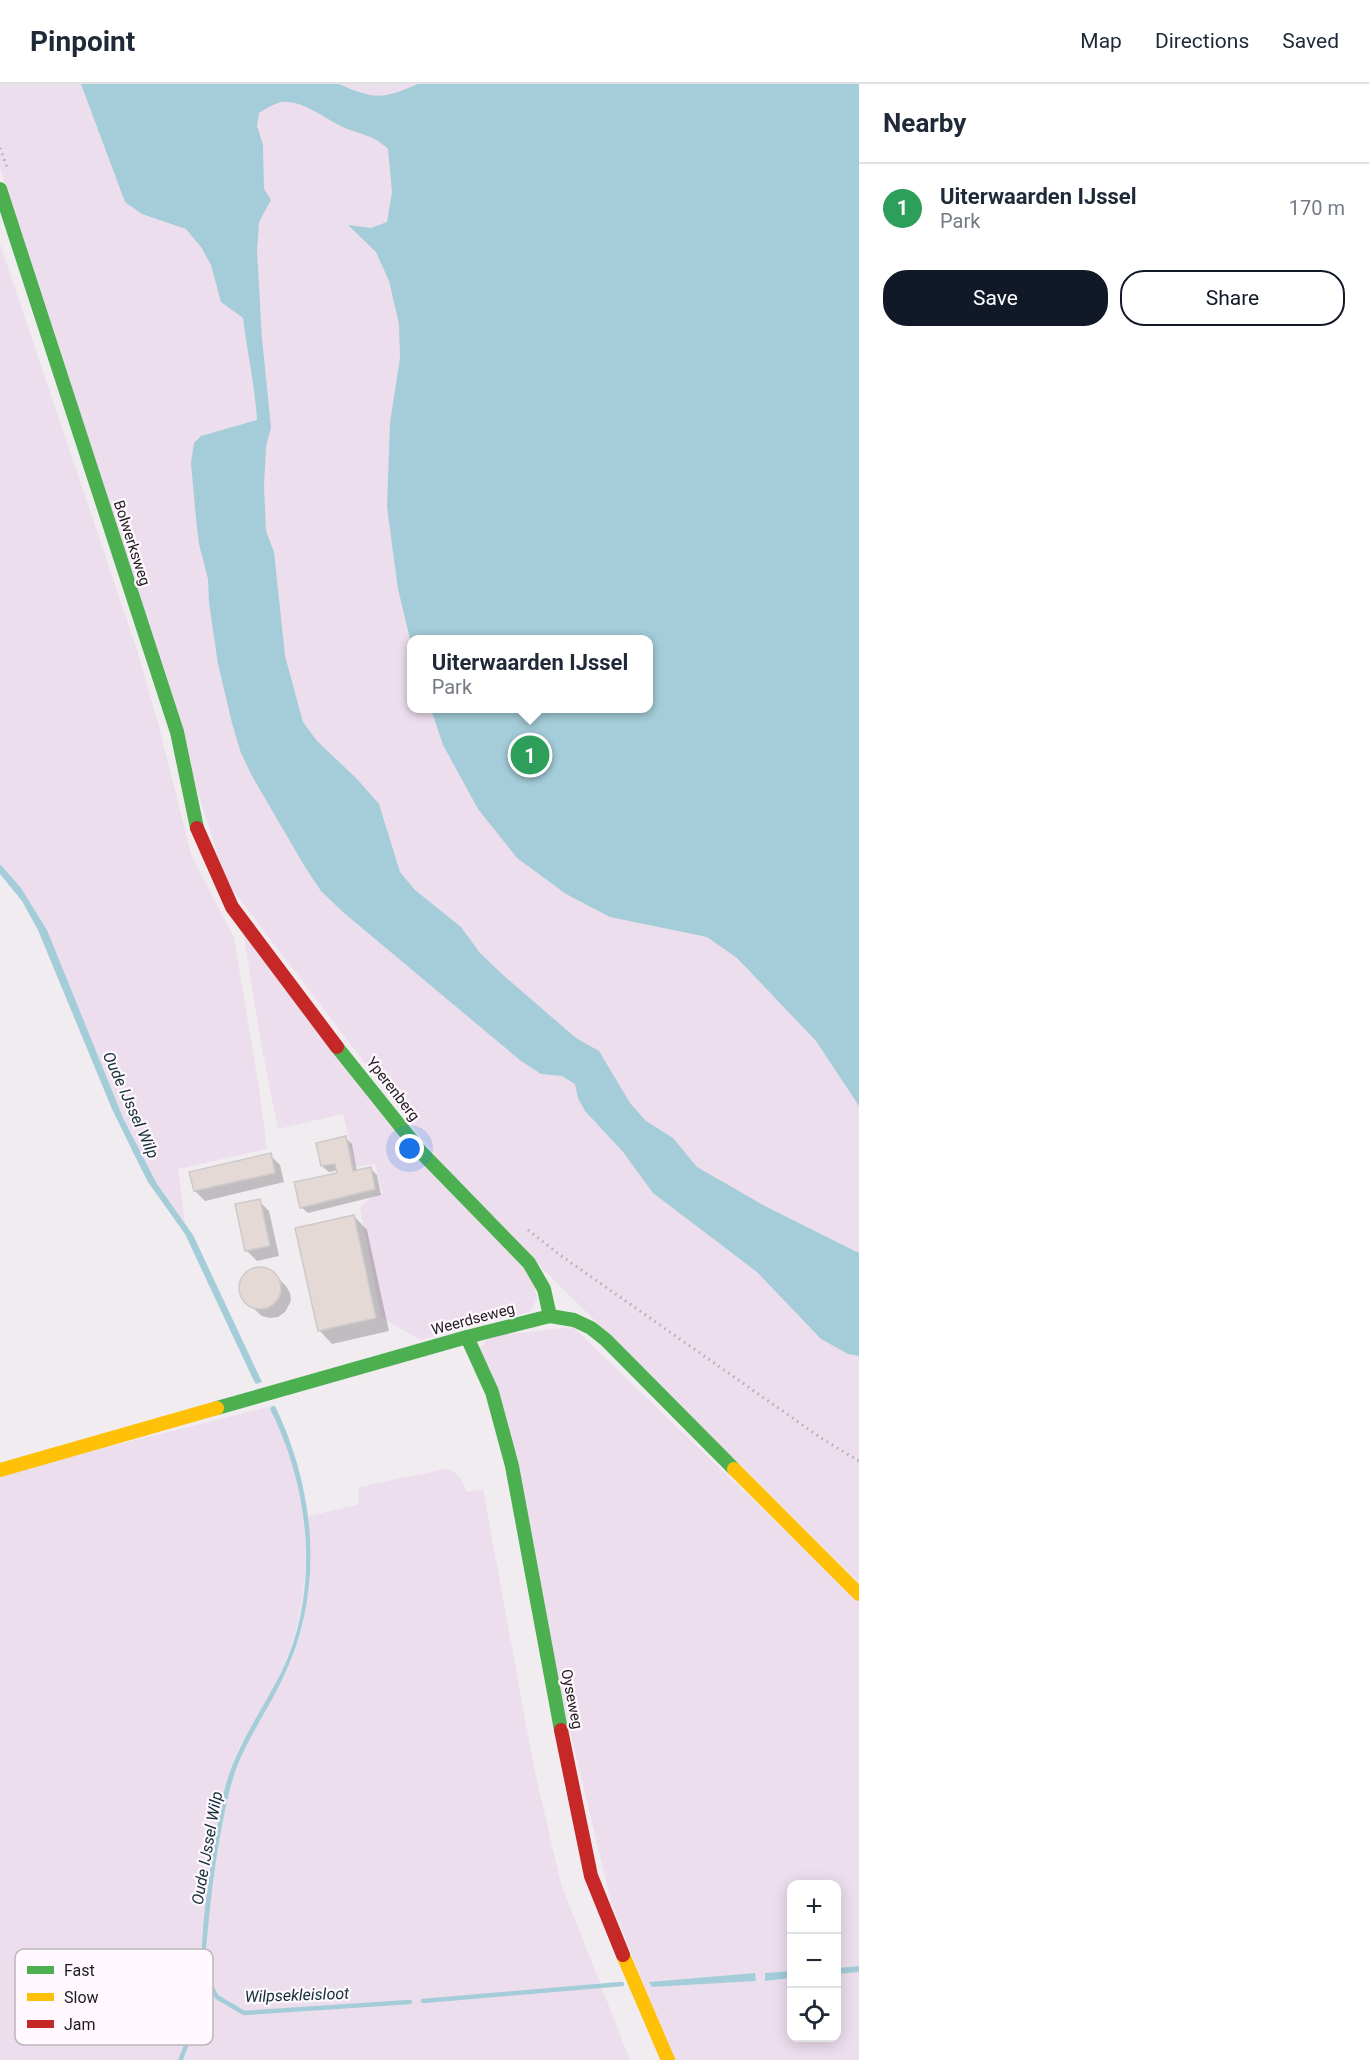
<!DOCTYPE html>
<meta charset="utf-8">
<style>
:root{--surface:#fff;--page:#f2f2f3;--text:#1f2937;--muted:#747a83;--line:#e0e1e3;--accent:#111827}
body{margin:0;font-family:Roboto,sans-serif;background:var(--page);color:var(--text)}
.controls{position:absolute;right:18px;bottom:18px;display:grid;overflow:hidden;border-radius:12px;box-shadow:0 3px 15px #0003}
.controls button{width:54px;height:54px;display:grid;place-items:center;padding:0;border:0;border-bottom:2px solid var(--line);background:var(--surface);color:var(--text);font:30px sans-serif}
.you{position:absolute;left:410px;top:1065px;width:21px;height:21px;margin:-15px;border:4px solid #fff;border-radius:50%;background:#1a73e8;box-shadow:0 0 0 9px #1a73e833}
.badge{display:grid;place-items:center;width:39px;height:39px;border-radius:50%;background:var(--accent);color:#fff;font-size:20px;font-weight:700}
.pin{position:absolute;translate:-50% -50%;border:3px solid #fff;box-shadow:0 2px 6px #0006}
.popup{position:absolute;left:407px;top:551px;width:246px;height:78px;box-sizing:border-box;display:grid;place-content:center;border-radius:12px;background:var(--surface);filter:drop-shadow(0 2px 4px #0005);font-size:20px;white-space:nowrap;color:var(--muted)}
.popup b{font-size:22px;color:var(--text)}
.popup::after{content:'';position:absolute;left:50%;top:100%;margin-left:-12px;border:12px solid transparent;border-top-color:var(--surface)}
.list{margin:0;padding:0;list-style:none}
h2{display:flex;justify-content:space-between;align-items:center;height:78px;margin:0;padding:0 24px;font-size:26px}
h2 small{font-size:20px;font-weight:400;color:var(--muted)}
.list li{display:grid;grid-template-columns:39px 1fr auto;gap:18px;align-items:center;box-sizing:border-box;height:90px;padding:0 24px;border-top:2px solid var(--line)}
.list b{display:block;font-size:22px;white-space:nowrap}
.list p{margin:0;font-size:20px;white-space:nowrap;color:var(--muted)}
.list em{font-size:20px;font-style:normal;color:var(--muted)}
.actions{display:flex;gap:12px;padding:18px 24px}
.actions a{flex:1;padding:14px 0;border:2px solid var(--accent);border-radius:24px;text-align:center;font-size:21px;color:var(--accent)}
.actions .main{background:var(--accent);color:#fff}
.icon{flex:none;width:33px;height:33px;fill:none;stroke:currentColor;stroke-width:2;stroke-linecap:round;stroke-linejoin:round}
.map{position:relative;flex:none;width:859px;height:1976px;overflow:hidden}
header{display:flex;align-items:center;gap:36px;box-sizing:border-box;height:84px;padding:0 30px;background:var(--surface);border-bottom:2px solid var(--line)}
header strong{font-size:28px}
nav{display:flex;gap:33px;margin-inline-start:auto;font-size:21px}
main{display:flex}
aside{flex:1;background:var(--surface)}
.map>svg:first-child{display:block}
.green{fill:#eddeed;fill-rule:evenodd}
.water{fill:#a4cdd9}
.shadow{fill:#0003}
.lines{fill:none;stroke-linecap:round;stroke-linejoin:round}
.stream{stroke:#a4cdd9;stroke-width:4.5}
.building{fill:#e4d9d5;stroke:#cecacb;stroke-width:1.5}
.path{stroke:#b1b0b0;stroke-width:3;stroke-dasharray:1.5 4.5;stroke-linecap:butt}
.fast{stroke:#4caf50;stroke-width:14}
.slow{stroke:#ffc107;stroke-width:14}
.jam{stroke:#c62828;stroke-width:14}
.labels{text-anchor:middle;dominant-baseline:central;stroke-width:4.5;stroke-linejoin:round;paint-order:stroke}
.street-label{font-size:15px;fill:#1f1b1e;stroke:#fff8fe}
.water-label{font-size:16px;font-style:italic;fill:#113037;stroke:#fff8fe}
.key{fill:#fff8fe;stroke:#bcb6bb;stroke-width:1.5}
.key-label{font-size:16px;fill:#1f1b1e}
</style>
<header>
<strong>Pinpoint</strong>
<nav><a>Map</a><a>Directions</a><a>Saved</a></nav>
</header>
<main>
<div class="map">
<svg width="859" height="1976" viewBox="0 0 859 1976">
<rect width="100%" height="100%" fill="#f0ecf0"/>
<g class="green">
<path d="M0,0H859V1498L544,1186L444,1083L226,797L0,84ZM412,556H648V624H412Z"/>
<polygon points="0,160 137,566 158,639 191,770 234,854 259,1004 267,1065 178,1085 185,1139 157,1100 124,1036 47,846 21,804 0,780"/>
<polygon points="243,846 532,1192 537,1215 529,1228 420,1256 381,1233 360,1124 368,1116 382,1108 375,1080 356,1083 343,1030 278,1045 261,959"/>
<path d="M573,1243L859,1518V1882L837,1884L836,1800H792L791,1887L765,1889L766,1897L791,1894L792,1954H836L837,1890L859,1888V1976H674L611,1818L479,1265L490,1252ZM755,1889L756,1897L652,1903L649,1898Z"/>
<path d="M272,1322L270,1325C309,1402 318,1495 286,1576C274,1609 252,1637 237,1669C229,1686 224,1723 220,1744C213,1774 207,1803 204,1833C202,1852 202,1870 200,1888C197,1917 189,1949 178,1976H0V1390Z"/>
<path d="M446,1385C459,1388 463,1396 466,1408L483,1405L534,1684L561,1800L630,1976H183C194,1949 202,1917 205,1888C207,1870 207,1851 209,1833C213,1792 219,1752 228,1712C238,1669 262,1635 282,1597C308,1546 314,1488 308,1432L358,1421L359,1403Z"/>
</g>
<g class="water">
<path d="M81,0H339C375,16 383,15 418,0H859V1022L816,957L737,874L707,853L610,833L566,810L517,774L478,725L443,661L431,625L648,624V556H412L411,559L398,505L387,423L390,338L400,274L399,240L389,197L376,168L348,141L371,144L387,138L392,108L388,65C372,50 361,51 343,43C325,35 309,20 288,18C279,16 267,24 259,29L257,42L263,61L264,105L271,116L259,138L257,167L262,255L271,343L266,363L264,402L266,447L274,468L285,572L303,638L317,657L357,695L379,720L400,788L415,806L461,843L480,869L503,891L576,954L599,967L630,1019L646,1037L673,1054L697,1083L763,1121L859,1169V1272L848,1270L821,1255L757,1188L653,1109L623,1068L585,1027L578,1014L575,1000L562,992L541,990L521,977L344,829L321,807L305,783L252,692L241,669L232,639L218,580L209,519L208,495L199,460L196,435L191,379L194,359L201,352L257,336C255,301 247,268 243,234L221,218L211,181L201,163L186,145L142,130L125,118Z"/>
<polygon points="0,780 21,804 47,846 124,1036 157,1100 193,1151 262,1298 256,1300 254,1297 185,1150 148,1098 133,1068 112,1025 38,846 22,817 0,790"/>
<path d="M272,1322H275C316,1407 325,1508 283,1594C263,1636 238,1666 228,1713C219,1753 213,1793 209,1834C204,1884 202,1928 183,1976H178C189,1949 197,1917 200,1888C202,1870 202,1851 204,1833C208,1793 215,1752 223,1712C233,1666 260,1630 281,1589C321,1507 310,1404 270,1325Z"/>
<polygon points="859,1882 859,1888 837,1890 837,1884"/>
<polygon points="791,1887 791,1894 765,1897 765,1889"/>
<polygon points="755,1889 756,1897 652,1903 649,1898"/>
</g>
<g class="shadow">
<polygon points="346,1054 352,1060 357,1088 370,1084 377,1091 381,1111 308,1129 301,1123 339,1090 338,1086 329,1088 322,1082"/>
<polygon points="270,1071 280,1081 284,1098 205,1117 195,1107"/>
<polygon points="259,1117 269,1127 279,1172 257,1177 247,1167"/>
<polygon points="354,1132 367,1146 389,1247 332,1260 319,1246"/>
<polygon points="261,1184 269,1186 275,1191 286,1202 290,1209 291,1217 285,1228 278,1233 270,1234 262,1232 245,1217 240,1205 241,1197 246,1190 252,1185"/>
</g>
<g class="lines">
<g class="stream">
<polyline points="203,1889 217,1913 244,1929 410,1918"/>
<polyline points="423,1917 622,1900"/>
</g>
</g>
<g class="building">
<polygon points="346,1052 353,1087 371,1083 375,1105 300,1124 294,1098 337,1089 335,1080 321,1082 316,1059"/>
<polygon points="271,1069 275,1089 194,1107 189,1088"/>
<polygon points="260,1115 270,1162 245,1167 235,1120"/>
<polygon points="354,1131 376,1234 318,1247 295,1144"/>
<circle cx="260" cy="1204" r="21"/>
</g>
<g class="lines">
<g class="path">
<polyline points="0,64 8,86"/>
<polyline points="528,1146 560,1171 824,1356 859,1377"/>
</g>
<g class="fast">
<polyline points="0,105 177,648 197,744"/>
<polyline points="337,963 421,1068 529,1179 544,1205 550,1232"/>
<polyline points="467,1253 492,1308 512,1382 561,1646"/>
<polyline points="217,1324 467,1253 550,1232 574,1236 591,1244 606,1256 734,1385"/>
</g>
<g class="slow">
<polyline points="734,1385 859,1510"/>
<polyline points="0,1386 217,1324"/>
<polyline points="623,1871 668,1976"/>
</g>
<g class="jam">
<polyline points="197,744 232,823 337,963"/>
<polyline points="561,1646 591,1792 623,1871"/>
</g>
</g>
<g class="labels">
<g class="street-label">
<text transform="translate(132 459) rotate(72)">Bolwerksweg</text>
<text transform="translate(393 1005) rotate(52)">Yperenberg</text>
<text transform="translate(473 1235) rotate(-15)">Weerdseweg</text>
<text transform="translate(572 1615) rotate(79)">Oyseweg</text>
</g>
<g class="water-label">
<text transform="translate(131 1021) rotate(66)">Oude IJssel Wilp</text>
<text transform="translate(207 1764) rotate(-80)">Oude IJssel Wilp</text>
<text transform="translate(297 1911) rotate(-2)">Wilpsekleisloot</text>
</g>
</g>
<rect x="15" y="1865" width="198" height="96" rx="9" class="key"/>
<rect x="27" y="1882" width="27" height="8" fill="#4caf50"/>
<rect x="27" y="1909" width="27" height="8" fill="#ffc107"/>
<rect x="27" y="1936" width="27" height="8" fill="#c62828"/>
<g class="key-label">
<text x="64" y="1892">Fast</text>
<text x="64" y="1919">Slow</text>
<text x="64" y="1946">Jam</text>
</g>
</svg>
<div class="controls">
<button>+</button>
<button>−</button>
<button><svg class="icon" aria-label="locate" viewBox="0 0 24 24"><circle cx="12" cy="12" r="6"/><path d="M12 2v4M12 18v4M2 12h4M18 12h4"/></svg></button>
</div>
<div class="you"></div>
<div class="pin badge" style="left:530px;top:671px;background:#2e9e5b">1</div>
<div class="popup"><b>Uiterwaarden IJssel</b>Park</div>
</div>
<aside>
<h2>Nearby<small></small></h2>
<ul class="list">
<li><span class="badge" style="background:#2e9e5b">1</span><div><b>Uiterwaarden IJssel</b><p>Park</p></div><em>170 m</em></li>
</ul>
<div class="actions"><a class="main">Save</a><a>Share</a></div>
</aside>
</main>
